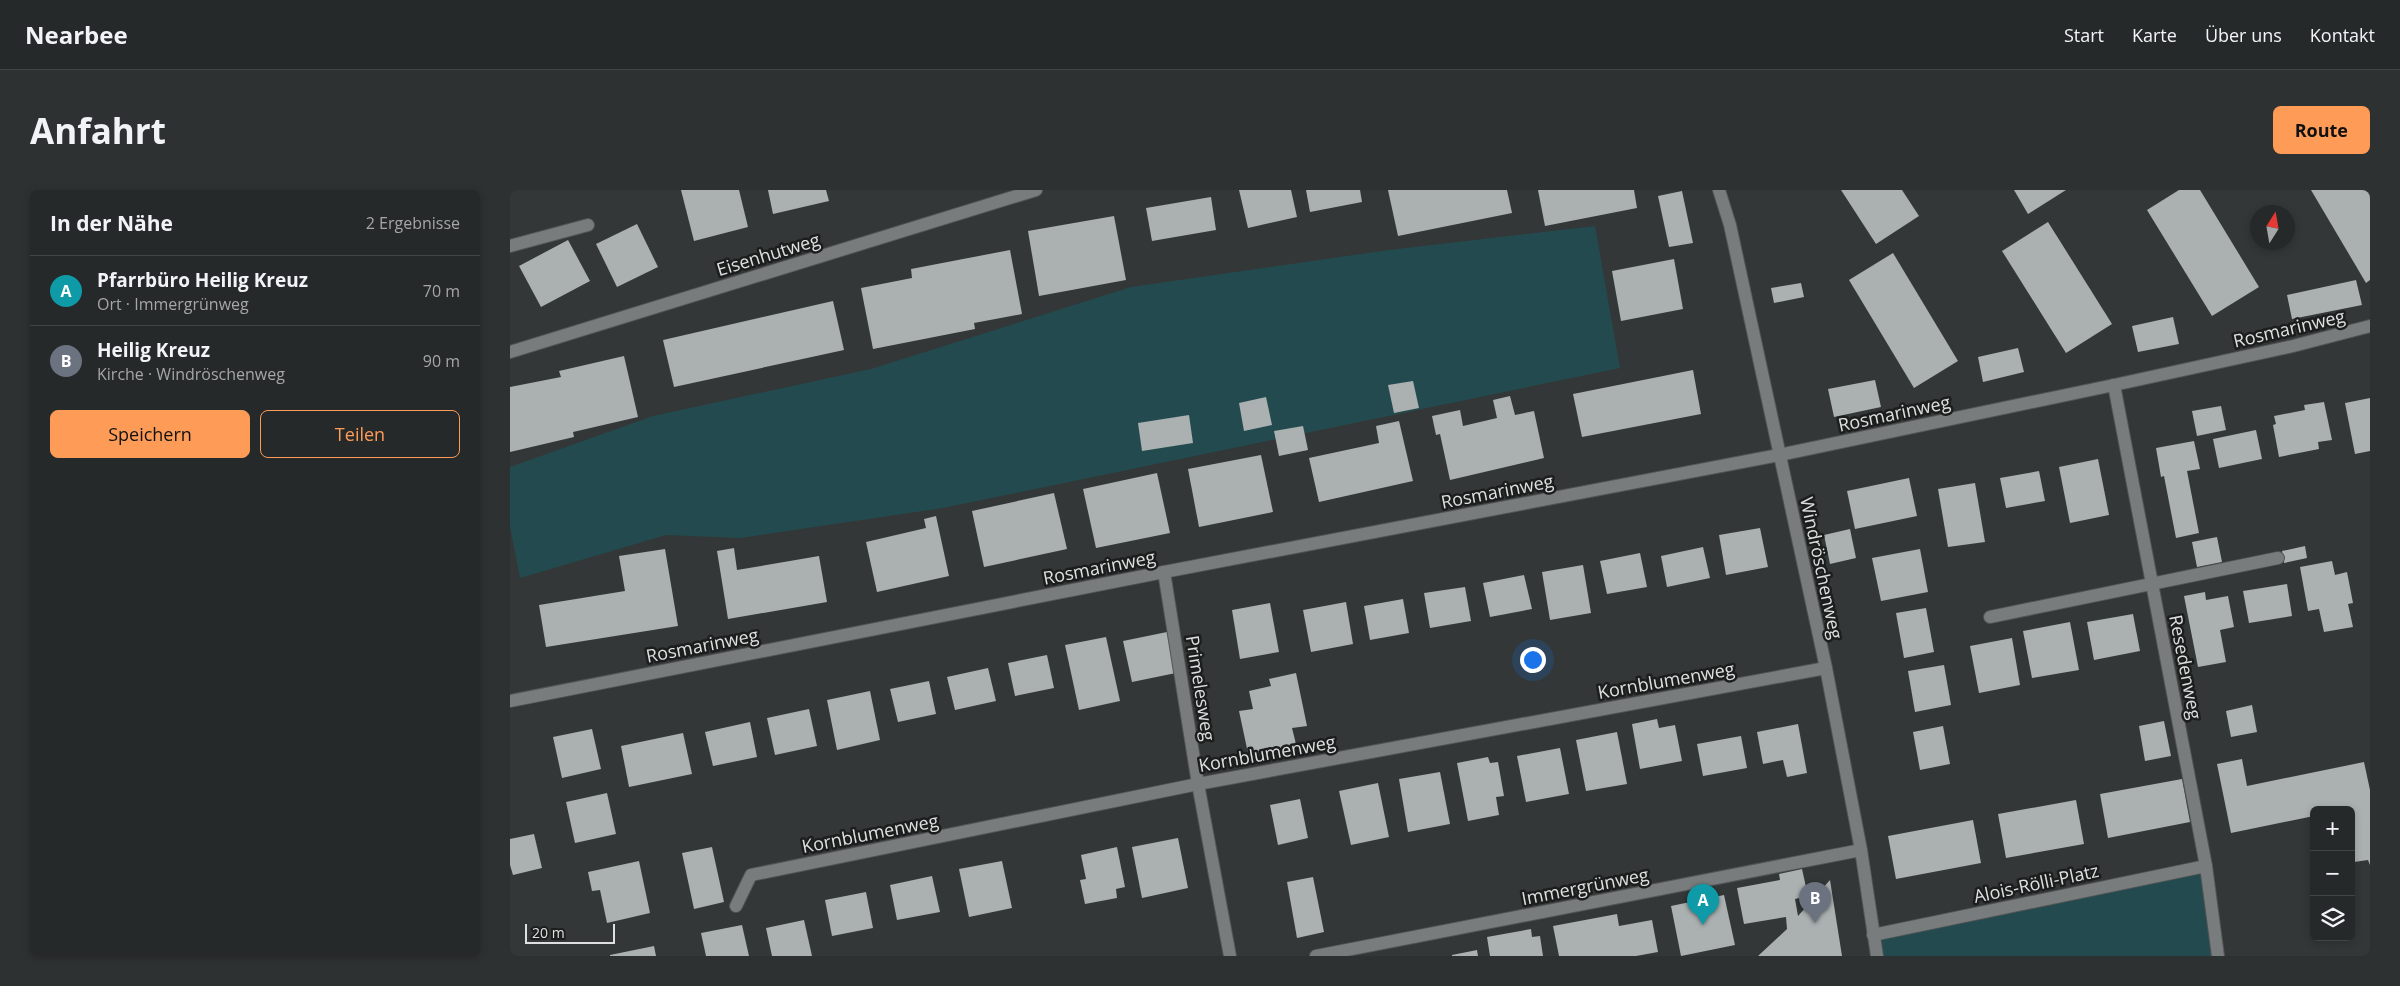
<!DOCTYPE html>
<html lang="de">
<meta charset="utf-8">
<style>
:root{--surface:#262929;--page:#2e3131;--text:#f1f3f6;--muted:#a4a6a8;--line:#424546;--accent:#fe9c57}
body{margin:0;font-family:"Open Sans",sans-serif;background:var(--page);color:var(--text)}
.controls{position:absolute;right:15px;bottom:15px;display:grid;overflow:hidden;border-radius:8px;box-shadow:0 2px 8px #0003}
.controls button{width:45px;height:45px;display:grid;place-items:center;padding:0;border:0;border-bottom:1px solid var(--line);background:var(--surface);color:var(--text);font:25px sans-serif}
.compass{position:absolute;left:1740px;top:15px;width:45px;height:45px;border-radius:50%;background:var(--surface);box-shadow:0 2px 8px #0003;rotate:11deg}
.scale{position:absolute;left:15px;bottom:12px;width:90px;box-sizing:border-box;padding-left:5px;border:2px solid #dee0e0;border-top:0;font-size:14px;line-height:18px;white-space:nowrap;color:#dee0e0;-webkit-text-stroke:4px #1c1e1e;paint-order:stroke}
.you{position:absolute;left:1022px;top:469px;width:18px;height:18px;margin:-12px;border:4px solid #fff;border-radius:50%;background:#1a73e8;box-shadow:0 0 0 8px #1a73e833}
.badge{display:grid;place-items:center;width:32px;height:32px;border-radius:50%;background:var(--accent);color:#fff;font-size:16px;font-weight:700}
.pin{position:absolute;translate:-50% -41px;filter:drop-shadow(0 1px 2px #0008)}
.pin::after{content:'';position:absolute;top:26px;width:18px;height:15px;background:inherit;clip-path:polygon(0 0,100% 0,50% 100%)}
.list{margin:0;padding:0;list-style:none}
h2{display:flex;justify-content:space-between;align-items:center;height:65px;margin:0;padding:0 20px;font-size:21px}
h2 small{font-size:16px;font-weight:400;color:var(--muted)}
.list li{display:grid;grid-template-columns:32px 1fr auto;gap:15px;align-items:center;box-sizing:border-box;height:70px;padding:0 20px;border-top:1px solid var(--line)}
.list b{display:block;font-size:19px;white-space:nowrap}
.list p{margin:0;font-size:16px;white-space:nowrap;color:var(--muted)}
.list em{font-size:16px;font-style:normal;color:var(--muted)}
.actions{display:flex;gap:10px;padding:15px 20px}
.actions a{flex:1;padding:11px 0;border:1px solid var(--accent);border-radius:8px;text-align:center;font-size:18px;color:var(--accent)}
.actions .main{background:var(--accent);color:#111}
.icon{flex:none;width:28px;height:28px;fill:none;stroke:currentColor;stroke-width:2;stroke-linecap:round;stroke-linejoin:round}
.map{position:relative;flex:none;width:1860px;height:766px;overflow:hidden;border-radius:8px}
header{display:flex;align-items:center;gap:30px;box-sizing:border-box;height:70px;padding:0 25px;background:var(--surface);border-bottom:1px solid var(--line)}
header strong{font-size:24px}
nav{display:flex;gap:28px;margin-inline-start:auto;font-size:18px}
.intro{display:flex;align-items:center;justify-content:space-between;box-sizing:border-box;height:120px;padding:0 30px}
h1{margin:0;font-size:35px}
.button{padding:12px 22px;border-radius:8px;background:var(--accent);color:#111;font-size:18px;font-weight:700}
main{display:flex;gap:30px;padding:0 30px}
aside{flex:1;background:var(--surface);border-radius:8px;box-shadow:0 2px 8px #0003}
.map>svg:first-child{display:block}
.green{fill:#234b4f}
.building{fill:#abb0b0}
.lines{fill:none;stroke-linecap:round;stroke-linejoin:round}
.minor-casing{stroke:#525455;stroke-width:14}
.minor{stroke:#787c7c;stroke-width:12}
.labels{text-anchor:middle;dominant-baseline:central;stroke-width:5;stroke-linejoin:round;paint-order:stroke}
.street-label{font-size:18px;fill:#dee0e0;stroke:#1c1e1e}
</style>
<header>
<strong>Nearbee</strong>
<nav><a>Start</a><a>Karte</a><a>Über uns</a><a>Kontakt</a></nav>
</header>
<div class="intro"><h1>Anfahrt</h1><a class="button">Route</a></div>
<main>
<aside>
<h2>In der Nähe<small>2 Ergebnisse</small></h2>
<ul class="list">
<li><span class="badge" style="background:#0f9aa8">A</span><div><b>Pfarrbüro Heilig Kreuz</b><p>Ort · Immergrünweg</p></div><em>70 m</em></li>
<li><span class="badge" style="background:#6b7280">B</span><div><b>Heilig Kreuz</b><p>Kirche · Windröschenweg</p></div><em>90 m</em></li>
</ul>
<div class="actions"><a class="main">Speichern</a><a>Teilen</a></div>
</aside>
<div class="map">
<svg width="1860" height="766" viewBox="0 0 1860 766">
<rect width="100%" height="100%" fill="#333737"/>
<g class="green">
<polygon points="1085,36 1110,178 433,318 230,348 156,345 10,388 0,336 0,277 143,226 361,179 621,97 879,60"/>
<polygon points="1696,676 1708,766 1367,766 1363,745"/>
</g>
<g class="building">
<polygon points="171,0 229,0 238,37 184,51"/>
<polygon points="258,0 316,0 319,11 263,24"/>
<polygon points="729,0 781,0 787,27 738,38"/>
<polygon points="796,0 850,0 852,12 800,22"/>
<polygon points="878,0 997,0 1002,23 888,46"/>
<polygon points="1028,0 1124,0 1127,18 1035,36"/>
<polygon points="1331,0 1392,0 1409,26 1366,54"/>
<polygon points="1504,0 1556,0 1518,24"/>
<polygon points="1669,0 1690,0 1749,97 1702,126 1637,20"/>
<polygon points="1801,0 1860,0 1860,90 1856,93"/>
<polygon points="1172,1 1183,53 1159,57 1148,6"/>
<polygon points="701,7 706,40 642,51 636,18"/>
<polygon points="604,26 616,90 529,106 518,41"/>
<polygon points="1538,32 1602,134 1556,163 1492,61"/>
<polygon points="127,34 148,77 107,97 86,54"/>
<polygon points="58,50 80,91 31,117 9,76"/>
<polygon points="500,60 512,124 464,133 465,139 363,159 351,98 402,88 401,79"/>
<polygon points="1383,63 1448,171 1404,198 1339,90"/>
<polygon points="1164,69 1173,119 1111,131 1102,81"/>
<polygon points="1846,90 1852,115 1782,129 1777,105"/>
<polygon points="1291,93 1294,107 1264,113 1261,98"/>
<polygon points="323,111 334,160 164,197 153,150"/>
<polygon points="1663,127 1669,154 1628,162 1622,136"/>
<polygon points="1508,158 1514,182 1473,192 1468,167"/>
<polygon points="114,166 128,227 63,242 64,247 0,262 0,197 51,187 49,181"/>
<polygon points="1183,180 1191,224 1072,247 1063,204"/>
<polygon points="1365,190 1371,217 1324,227 1318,199"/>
<polygon points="903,191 909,218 884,223 878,195"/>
<polygon points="1000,206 1005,225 1024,221 1034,268 940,290 930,244 926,245 922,226 950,220 953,236 987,228 983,210"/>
<polygon points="756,207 762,235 734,241 729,213"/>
<polygon points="1860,208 1860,261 1845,264 1835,213"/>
<polygon points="1814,212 1822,250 1808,252 1809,259 1769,267 1763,235 1766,234 1764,226 1795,220 1794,215"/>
<polygon points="1711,216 1716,240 1687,246 1682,221"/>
<polygon points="679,225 683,253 632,261 628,233"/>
<polygon points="889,231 903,291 809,312 799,268 869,253 866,236"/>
<polygon points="793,236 798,260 769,266 764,241"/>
<polygon points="1746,240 1752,269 1709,278 1703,249"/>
<polygon points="1684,251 1690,279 1677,281 1689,343 1666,348 1654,286 1651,287 1646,258"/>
<polygon points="751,265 763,322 689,337 678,279"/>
<polygon points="1588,269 1599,325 1560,333 1549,277"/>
<polygon points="1529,281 1535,311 1496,318 1490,288"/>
<polygon points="647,283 660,343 586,358 573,299"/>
<polygon points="1399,288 1407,326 1345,339 1337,301"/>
<polygon points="1465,293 1475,352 1438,357 1428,299"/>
<polygon points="544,303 557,359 474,377 462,321"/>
<polygon points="426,326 439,386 367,402 356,352 416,338 414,329"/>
<polygon points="1250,338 1258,377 1216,385 1209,345"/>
<polygon points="1340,339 1346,368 1320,374 1314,345"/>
<polygon points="1707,347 1712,372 1687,377 1682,352"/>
<polygon points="1795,356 1797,368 1774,373 1772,361"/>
<polygon points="1193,357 1200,388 1157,397 1151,366"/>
<polygon points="224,358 227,380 309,366 317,412 218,429 207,361"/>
<polygon points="155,359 168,436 36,457 29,415 115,401 109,366"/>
<polygon points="1410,359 1418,402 1371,411 1362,368"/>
<polygon points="1130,363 1137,397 1097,404 1090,371"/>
<polygon points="1822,371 1825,385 1837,382 1843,413 1838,414 1843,437 1814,442 1809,419 1798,421 1790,377"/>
<polygon points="1073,375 1081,423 1040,430 1032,382"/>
<polygon points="1014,385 1022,419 980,427 973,393"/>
<polygon points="1777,394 1782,426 1739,433 1733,401"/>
<polygon points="955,397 961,431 920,438 914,403"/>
<polygon points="1695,402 1696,410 1718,406 1724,437 1710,440 1716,472 1688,477 1674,406"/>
<polygon points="893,409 899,443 860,450 854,416"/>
<polygon points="836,412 843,454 801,462 793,420"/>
<polygon points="760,413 769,462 730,469 722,420"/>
<polygon points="1416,418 1424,462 1394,468 1386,423"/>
<polygon points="1623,424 1630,461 1584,470 1577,432"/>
<polygon points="1560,432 1569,480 1522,488 1513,441"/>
<polygon points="657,442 666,483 622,492 613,451"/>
<polygon points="596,447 610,511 569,520 555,455"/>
<polygon points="1502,448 1510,495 1469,503 1460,456"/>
<polygon points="537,465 544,498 505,506 498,473"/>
<polygon points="1434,475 1441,515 1405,522 1398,481"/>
<polygon points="478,478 486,511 445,520 437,487"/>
<polygon points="786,483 797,536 782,538 787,558 739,568 729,521 743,519 739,501 761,496 759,489"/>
<polygon points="419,491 426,524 388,532 380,499"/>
<polygon points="360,501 370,550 327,560 317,510"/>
<polygon points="1742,515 1747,542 1721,547 1716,521"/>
<polygon points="299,519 307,556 265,565 257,528"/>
<polygon points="1147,529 1149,538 1165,535 1172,571 1130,579 1122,534"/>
<polygon points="1654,531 1661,566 1635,571 1629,536"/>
<polygon points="240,532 247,567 203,576 195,542"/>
<polygon points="1288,534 1297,583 1277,587 1273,570 1253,574 1247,542"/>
<polygon points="1433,536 1440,574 1410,580 1403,542"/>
<polygon points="82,539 91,579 52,588 43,547"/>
<polygon points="1107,542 1117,594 1076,601 1066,550"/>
<polygon points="173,543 182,584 119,597 111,556"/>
<polygon points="1231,546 1237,578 1193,586 1187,554"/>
<polygon points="1050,558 1059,604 1016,612 1007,566"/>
<polygon points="978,567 980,573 988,572 994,606 986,607 989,625 958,631 947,573"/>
<polygon points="1732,569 1737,596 1854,572 1860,600 1860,675 1858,670 1844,672 1841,654 1841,620 1804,620 1804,626 1721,643 1707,574"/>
<polygon points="930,582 940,634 898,642 889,589"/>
<polygon points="1672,589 1680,632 1598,648 1590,604"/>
<polygon points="868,593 879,647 841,655 829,601"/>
<polygon points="97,603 106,644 65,653 56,612"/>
<polygon points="790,609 798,648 768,655 760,615"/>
<polygon points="1566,610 1574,654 1496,668 1488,624"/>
<polygon points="1463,630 1471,673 1386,689 1378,646"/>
<polygon points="24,644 32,678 3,685 0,675 0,649"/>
<polygon points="668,648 678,698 632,708 622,657"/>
<polygon points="202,657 214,712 184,719 172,663"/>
<polygon points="607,657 615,697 606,699 607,708 575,714 570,690 576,689 571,665"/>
<polygon points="129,671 140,723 97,733 90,700 82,701 78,682"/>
<polygon points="492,671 502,718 459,727 449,679"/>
<polygon points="1292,679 1298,706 1285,709 1288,726 1320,690 1332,766 1248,766 1277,739 1276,727 1234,734 1227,698 1270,690 1269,684"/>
<polygon points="422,686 430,722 387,730 380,695"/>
<polygon points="803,687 814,742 787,748 777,692"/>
<polygon points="356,702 363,738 322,746 315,710"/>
<polygon points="1214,705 1225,755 1171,766 1161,716"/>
<polygon points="1107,724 1109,736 1142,730 1148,762 1126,766 1049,766 1043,736"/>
<polygon points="294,730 302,766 262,766 256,738"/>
<polygon points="232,735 239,766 196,766 191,743"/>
<polygon points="1021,739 1022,747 1030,746 1033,766 980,766 977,747"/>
<polygon points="144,756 146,766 100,766 100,765"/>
<polygon points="967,760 968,766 942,766 942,765"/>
</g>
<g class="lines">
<defs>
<g id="minor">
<polyline points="1209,0 1220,35 1316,478 1351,660 1367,766"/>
<polyline points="0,56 78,35"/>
<polyline points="0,162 526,0"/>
<polyline points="1604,195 1696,676 1708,766"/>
<polyline points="654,382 688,594 720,766"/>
<polyline points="1480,427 1768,368"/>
<polyline points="0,511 654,382 1269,265 1604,195 1783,156 1860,136"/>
<polyline points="226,716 241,685 688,594 1316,478"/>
<polyline points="1363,745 1696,676"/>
<polyline points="806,766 1351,660"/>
</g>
</defs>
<use href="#minor" class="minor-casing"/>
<use href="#minor" class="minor"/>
</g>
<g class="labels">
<g class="street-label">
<text transform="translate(258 64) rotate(-17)">Eisenhutweg</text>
<text transform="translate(1779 138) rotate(-13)">Rosmarinweg</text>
<text transform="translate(1384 223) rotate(-12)">Rosmarinweg</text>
<text transform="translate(987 301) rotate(-11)">Rosmarinweg</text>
<text transform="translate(589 377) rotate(-11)">Rosmarinweg</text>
<text transform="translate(1312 378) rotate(78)">Windröschenweg</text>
<text transform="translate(192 455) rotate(-11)">Rosmarinweg</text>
<text transform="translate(1676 477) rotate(79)">Resedenweg</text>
<text transform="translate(1156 490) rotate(-10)">Kornblumenweg</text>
<text transform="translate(691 498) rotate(81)">Primelesweg</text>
<text transform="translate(757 563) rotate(-10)">Kornblumenweg</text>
<text transform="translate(360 643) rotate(-11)">Kornblumenweg</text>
<text transform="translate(1526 693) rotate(-12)">Alois-Rölli-Platz</text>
<text transform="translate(1075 696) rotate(-11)">Immergrünweg</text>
</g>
</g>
</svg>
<div class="controls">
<button>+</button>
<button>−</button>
<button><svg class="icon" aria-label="layers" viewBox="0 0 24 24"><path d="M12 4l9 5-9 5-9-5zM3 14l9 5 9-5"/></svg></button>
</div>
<svg class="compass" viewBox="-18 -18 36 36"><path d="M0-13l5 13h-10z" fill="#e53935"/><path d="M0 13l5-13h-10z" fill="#a4a6a8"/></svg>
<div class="scale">20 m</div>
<div class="you"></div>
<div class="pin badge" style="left:1193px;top:735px;background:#0f9aa8">A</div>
<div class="pin badge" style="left:1305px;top:733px;background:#6b7280">B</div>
</div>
</main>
